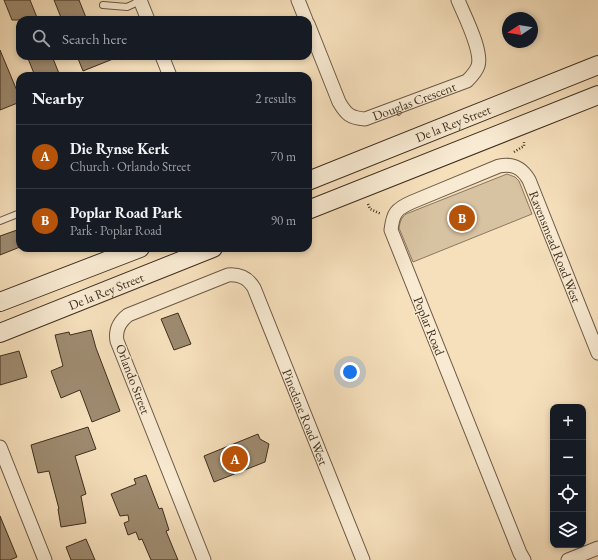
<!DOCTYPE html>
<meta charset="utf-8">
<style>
:root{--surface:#171b24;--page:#20242c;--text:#f1f3f6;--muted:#9ea1a6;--line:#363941;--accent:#b45309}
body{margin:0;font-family:"EB Garamond",serif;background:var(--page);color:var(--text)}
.controls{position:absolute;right:12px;bottom:12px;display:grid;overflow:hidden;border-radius:8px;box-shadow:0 2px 6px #0003}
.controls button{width:36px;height:36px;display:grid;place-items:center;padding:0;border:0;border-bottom:1px solid var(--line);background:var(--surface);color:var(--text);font:20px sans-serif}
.compass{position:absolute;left:502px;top:12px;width:36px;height:36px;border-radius:50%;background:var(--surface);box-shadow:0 2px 6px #0003;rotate:258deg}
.you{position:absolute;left:350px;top:372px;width:14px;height:14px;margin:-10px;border:3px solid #fff;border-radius:50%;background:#1a73e8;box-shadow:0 0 0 6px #1a73e833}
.badge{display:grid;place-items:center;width:26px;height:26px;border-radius:50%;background:var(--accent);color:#fff;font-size:13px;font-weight:700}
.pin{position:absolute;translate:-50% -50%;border:2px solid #fff;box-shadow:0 1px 4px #0006}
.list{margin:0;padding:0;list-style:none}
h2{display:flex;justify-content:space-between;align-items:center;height:52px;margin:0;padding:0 16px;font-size:17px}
h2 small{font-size:13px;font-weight:400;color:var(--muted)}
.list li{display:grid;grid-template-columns:26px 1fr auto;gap:12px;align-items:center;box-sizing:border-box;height:64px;padding:0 16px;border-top:1px solid var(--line)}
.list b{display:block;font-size:15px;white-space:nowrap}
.list p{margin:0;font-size:13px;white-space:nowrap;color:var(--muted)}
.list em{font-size:13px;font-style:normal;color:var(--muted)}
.icon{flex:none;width:22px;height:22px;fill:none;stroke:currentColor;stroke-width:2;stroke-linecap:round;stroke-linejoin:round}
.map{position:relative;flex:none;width:598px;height:560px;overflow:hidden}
.search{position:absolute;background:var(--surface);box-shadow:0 2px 6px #0003;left:16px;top:16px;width:296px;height:44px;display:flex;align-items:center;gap:10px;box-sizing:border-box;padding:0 14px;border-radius:12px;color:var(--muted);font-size:15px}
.panel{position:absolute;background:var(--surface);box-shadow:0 2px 6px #0003;left:16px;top:72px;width:296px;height:180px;border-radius:12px}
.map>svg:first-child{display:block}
.green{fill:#d7c2a1;stroke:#8b7860}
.building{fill:#9e8b70;stroke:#3f2e1e}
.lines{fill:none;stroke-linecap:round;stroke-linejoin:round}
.service-casing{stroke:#6d5a46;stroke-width:8}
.minor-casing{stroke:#6d5a46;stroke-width:15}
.secondary-casing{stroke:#3f2e1e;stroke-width:20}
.path{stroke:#3f2e1e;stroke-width:2.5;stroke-dasharray:1 2;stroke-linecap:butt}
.service{stroke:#f9ebd3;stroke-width:6}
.minor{stroke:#f9ebd3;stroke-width:13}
.secondary{stroke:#f9ebd3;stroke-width:18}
.labels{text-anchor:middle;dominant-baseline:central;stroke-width:3;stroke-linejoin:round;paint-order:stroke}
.street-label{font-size:13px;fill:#3f2e1e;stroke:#f9ebd3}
</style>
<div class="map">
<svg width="598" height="560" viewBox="0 0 598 560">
<rect width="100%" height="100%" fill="#f6e0bc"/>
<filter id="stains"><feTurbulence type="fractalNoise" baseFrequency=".005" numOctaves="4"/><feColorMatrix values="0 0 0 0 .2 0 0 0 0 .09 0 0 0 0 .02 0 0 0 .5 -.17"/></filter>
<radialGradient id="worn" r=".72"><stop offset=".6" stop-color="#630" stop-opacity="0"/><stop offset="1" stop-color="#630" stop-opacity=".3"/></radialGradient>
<path class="green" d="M507,174L515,177L519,181L532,214L413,262L399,228C400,222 401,218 406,214Z"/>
<g class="building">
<polygon points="4,0 30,0 38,20 12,20"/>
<polygon points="54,0 79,0 87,20 62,20"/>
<polygon points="0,50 20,98 20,102 0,110"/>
<polygon points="27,56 52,56 60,76 35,76"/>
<polygon points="77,56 118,56 118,57 83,71"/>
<polygon points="20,229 20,247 0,255 0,236"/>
<polygon points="178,313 191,344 174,350 161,319"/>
<polygon points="91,330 96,348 120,411 92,422 80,390 61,398 51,371 63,366 55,335 69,332 70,335"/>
<polygon points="19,351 27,377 0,385 0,356"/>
<polygon points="88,427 96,449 75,456 86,494 81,496 86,523 61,527 58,509 59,509 49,471 38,473 31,445"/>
<polygon points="258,434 260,439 269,444 265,462 214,482 204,456"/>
<polygon points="146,475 159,509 162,508 169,530 166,531 178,560 151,560 142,539 139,540 136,532 128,535 124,523 129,521 128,515 120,516 111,494 136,484 134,479"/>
<polygon points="0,516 17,557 10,560 0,560"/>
<polygon points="86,539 95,560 71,560 66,547"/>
</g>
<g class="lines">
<defs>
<g id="service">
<polyline points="103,5 127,7 140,1"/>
<polyline points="0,221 20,213"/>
</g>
<g id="minor">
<polyline points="140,0 148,20"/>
<polyline points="298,0 306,20"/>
<path id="s1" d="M308,24L339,102C346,114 350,118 365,119L467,81C472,76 476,72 478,66C483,51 464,15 458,0"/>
<polyline points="162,56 170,76"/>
<polyline points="0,447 45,560"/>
<path id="s2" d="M204,560L117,341C115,330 119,322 128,315L228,275C240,274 248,278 254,288L363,560"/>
<path id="s3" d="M524,560L520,553L391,230C393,213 396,209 412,202L499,166C513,163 522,168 529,180L598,353"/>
<polyline points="568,560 598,548"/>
</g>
<g id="secondary">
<path id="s4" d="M308,181L598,65"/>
<polyline points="308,210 598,95"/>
<polyline points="0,302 140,248"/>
<path id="s5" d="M0,333L213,248"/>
</g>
</defs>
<use href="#service" class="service-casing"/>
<use href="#minor" class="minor-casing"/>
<use href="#secondary" class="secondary-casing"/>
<g class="path">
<polyline points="514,152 524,146 524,142"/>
<polyline points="368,204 370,209 381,214"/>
</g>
<use href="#service" class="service"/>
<use href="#minor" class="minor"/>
<use href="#secondary" class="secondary"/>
</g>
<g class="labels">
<g class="street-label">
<text stroke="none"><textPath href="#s1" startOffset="169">Douglas Crescent</textPath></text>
<text stroke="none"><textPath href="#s4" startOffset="156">De la Rey Street</textPath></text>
<text stroke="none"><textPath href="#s3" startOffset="595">Ravensmead Road West</textPath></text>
<text stroke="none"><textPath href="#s5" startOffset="114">De la Rey Street</textPath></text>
<text transform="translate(429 326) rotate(68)">Poplar Road</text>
<text transform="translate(133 379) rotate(69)">Orlando Street</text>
<text stroke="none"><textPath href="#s2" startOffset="543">Pinedene Road West</textPath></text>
</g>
</g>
<rect width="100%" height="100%" filter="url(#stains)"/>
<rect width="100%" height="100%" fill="url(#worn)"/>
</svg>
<div class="controls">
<button>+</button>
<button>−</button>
<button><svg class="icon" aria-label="locate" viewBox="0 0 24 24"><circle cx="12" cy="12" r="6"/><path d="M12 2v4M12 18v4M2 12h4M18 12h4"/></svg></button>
<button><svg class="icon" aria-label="layers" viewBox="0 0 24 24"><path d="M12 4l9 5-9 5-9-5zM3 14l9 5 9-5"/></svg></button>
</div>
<svg class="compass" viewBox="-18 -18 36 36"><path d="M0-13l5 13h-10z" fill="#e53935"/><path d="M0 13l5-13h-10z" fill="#9ea1a6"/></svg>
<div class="you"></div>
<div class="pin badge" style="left:235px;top:459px">A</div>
<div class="pin badge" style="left:462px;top:218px">B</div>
<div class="search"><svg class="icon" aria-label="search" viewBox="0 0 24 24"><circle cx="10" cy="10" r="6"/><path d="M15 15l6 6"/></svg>Search here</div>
<section class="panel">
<h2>Nearby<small>2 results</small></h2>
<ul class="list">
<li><span class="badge">A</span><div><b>Die Rynse Kerk</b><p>Church · Orlando Street</p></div><em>70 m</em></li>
<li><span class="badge">B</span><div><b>Poplar Road Park</b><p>Park · Poplar Road</p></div><em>90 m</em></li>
</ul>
</section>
</div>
